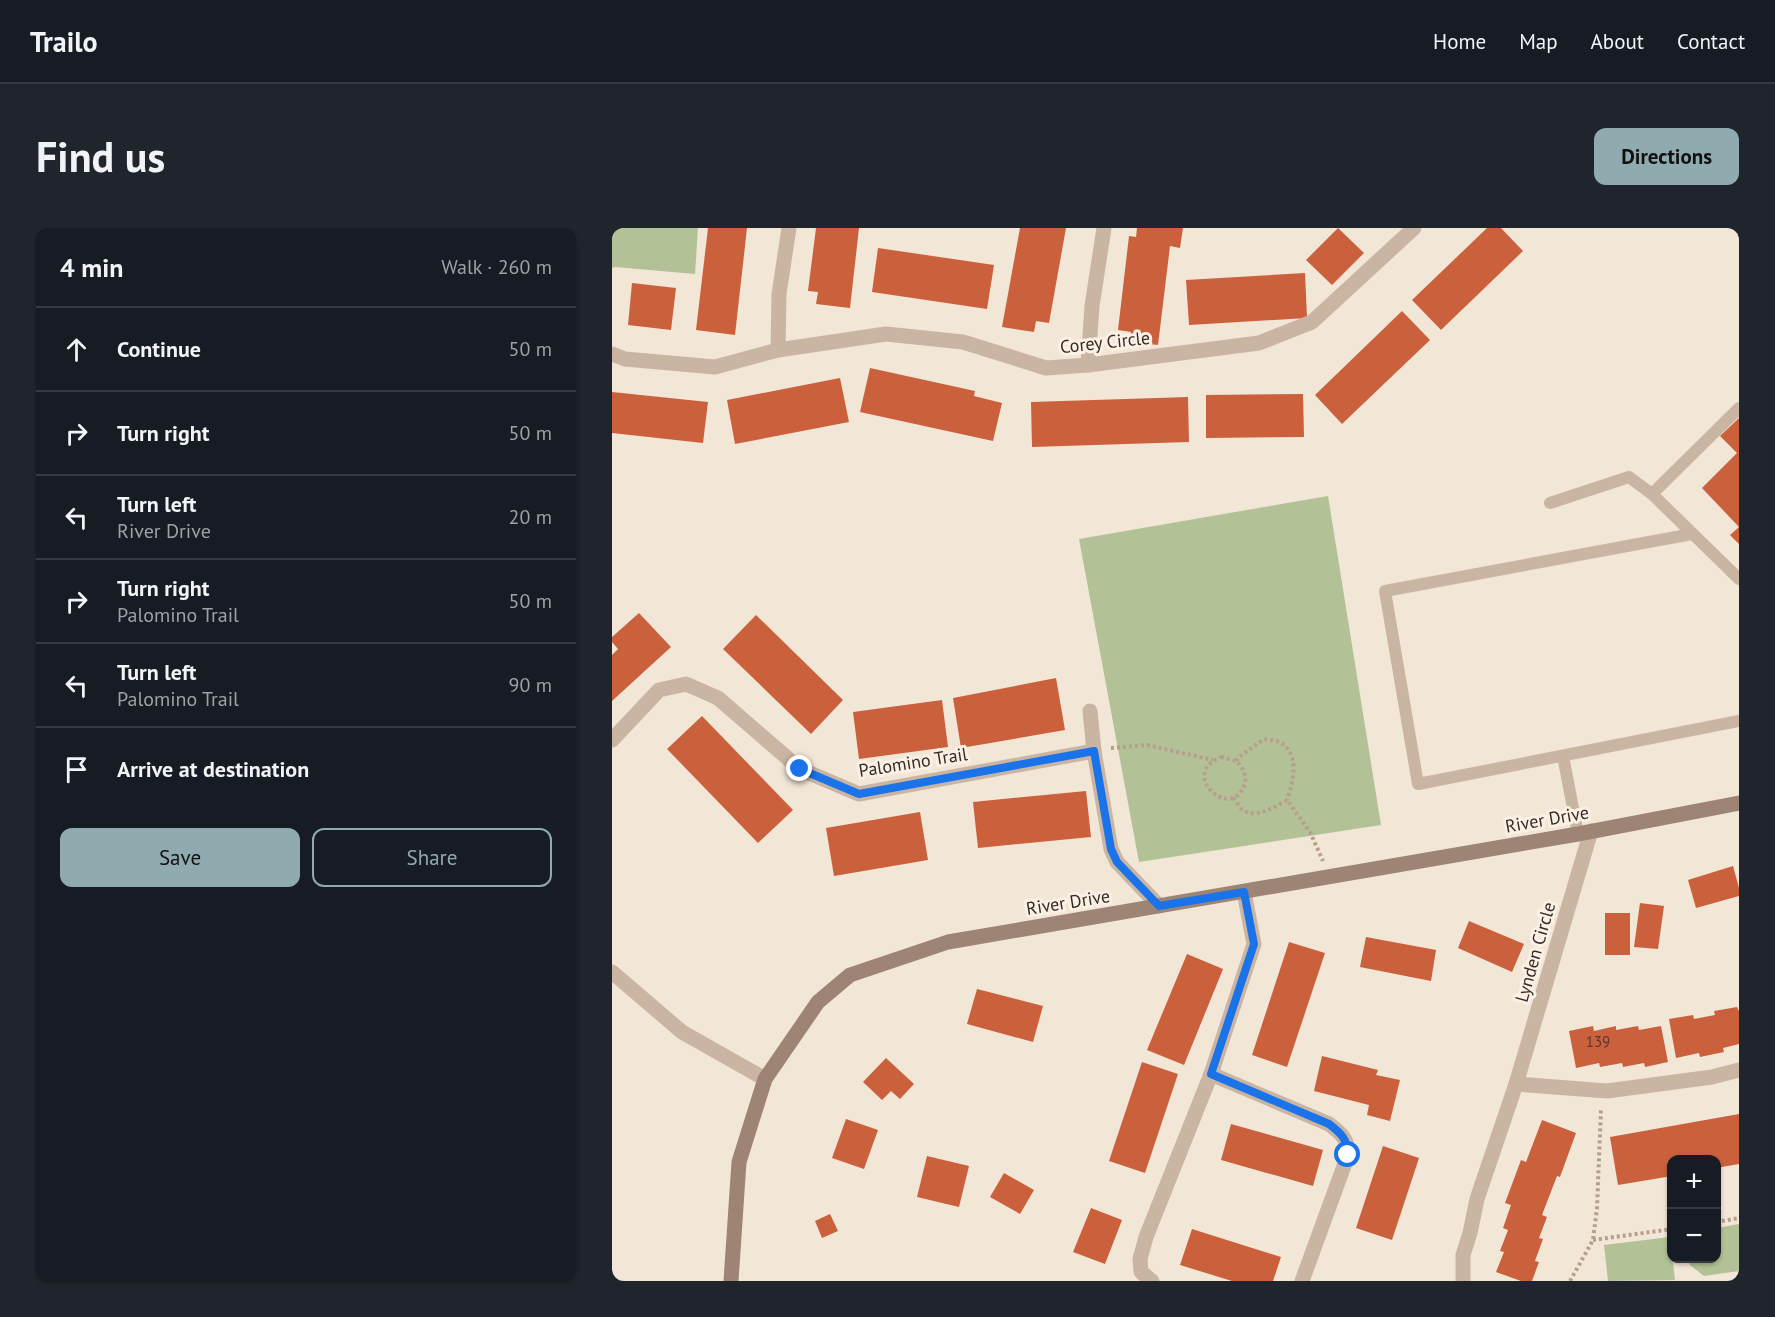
<!DOCTYPE html>
<meta charset="utf-8">
<style>
:root{--surface:#171b24;--page:#20242c;--text:#f1f3f6;--muted:#9ea1a6;--line:#363941;--accent:#90abaf}
body{margin:0;font-family:"PT Sans",sans-serif;background:var(--page);color:var(--text)}
.controls{position:absolute;right:18px;bottom:18px;display:grid;overflow:hidden;border-radius:12px;box-shadow:0 2px 4px #0004}
.controls button{width:54px;height:54px;display:grid;place-items:center;padding:0;border:0;border-bottom:2px solid var(--line);background:var(--surface);color:var(--text);font:30px sans-serif}
.stop{position:absolute;width:18px;height:18px;margin:-14px;border:4px solid #1a73e8;border-radius:50%;background:#fff}
.stop.end{background:#1a73e8;border-color:#fff;box-shadow:0 2px 6px #0008}
.list{margin:0;padding:0;list-style:none}
h2{display:flex;justify-content:space-between;align-items:center;height:78px;margin:0;padding:0 24px;font-size:26px}
h2 small{font-size:20px;font-weight:400;color:var(--muted)}
.list li{display:grid;grid-template-columns:39px 1fr auto;gap:18px;align-items:center;box-sizing:border-box;height:84px;padding:0 24px;border-top:2px solid var(--line)}
.list b{display:block;font-size:22px;white-space:nowrap}
.list p{margin:0;font-size:20px;white-space:nowrap;color:var(--muted)}
.list em{font-size:20px;font-style:normal;color:var(--muted)}
.actions{display:flex;gap:12px;padding:18px 24px}
.actions a{flex:1;padding:14px 0;border:2px solid var(--accent);border-radius:12px;text-align:center;font-size:21px;color:var(--accent)}
.actions .main{background:var(--accent);color:#111}
.icon{flex:none;width:33px;height:33px;fill:none;stroke:currentColor;stroke-width:2;stroke-linecap:round;stroke-linejoin:round}
.map{position:relative;flex:none;width:1127px;height:1053px;overflow:hidden;border-radius:12px}
header{display:flex;align-items:center;gap:36px;box-sizing:border-box;height:84px;padding:0 30px;background:var(--surface);border-bottom:2px solid var(--line)}
header strong{font-size:28px}
nav{display:flex;gap:33px;margin-inline-start:auto;font-size:21px}
.intro{display:flex;align-items:center;justify-content:space-between;box-sizing:border-box;height:144px;padding:0 36px}
h1{margin:0;font-size:42px}
.button{padding:15px 27px;border-radius:12px;background:var(--accent);color:#111;font-size:21px;font-weight:700}
main{display:flex;gap:36px;padding:0 36px}
aside{flex:1;background:var(--surface);border-radius:12px;box-shadow:0 2px 4px #0004}
.map>svg:first-child{display:block}
.green{fill:#b3c197}
.building{fill:#cb603c}
.lines{fill:none;stroke-linecap:round;stroke-linejoin:round}
.path{stroke:#b69f8d;stroke-width:4;stroke-dasharray:3 3;stroke-linecap:butt}
.service{stroke:#cab5a3;stroke-width:12}
.minor{stroke:#cab5a3;stroke-width:15}
.secondary{stroke:#9e8474;stroke-width:15}
.route{stroke:#1a73e8;stroke-width:8}
.labels{text-anchor:middle;dominant-baseline:central;stroke-width:6;stroke-linejoin:round;paint-order:stroke}
.number-label{font-size:15px;fill:#5a382b}
.street-label{font-size:18px;fill:#352a25;stroke:#faf0e4}
</style>
<header>
<strong>Trailo</strong>
<nav><a>Home</a><a>Map</a><a>About</a><a>Contact</a></nav>
</header>
<div class="intro"><h1>Find us</h1><a class="button">Directions</a></div>
<main>
<aside>
<h2>4 min<small>Walk · 260 m</small></h2>
<ul class="list">
<li><svg class="icon" aria-label="ahead" viewBox="0 0 24 24"><path d="M12 20V5M6 11l6-6 6 6"/></svg><div><b>Continue</b></div><em>50 m</em></li>
<li><svg class="icon" aria-label="right" viewBox="0 0 24 24"><path d="M7 20v-9h11M14 6l5 5-5 5"/></svg><div><b>Turn right</b></div><em>50 m</em></li>
<li><svg class="icon" aria-label="left" viewBox="0 0 24 24"><path d="M17 20v-9H6M10 6l-5 5 5 5"/></svg><div><b>Turn left</b><p>River Drive</p></div><em>20 m</em></li>
<li><svg class="icon" aria-label="right" viewBox="0 0 24 24"><path d="M7 20v-9h11M14 6l5 5-5 5"/></svg><div><b>Turn right</b><p>Palomino Trail</p></div><em>50 m</em></li>
<li><svg class="icon" aria-label="left" viewBox="0 0 24 24"><path d="M17 20v-9H6M10 6l-5 5 5 5"/></svg><div><b>Turn left</b><p>Palomino Trail</p></div><em>90 m</em></li>
<li><svg class="icon" aria-label="arrive" viewBox="0 0 24 24"><path d="M6 21V4h12l-3 4 3 4H6"/></svg><div><b>Arrive at destination</b></div></li>
</ul>
<div class="actions"><a class="main">Save</a><a>Share</a></div>
</aside>
<div class="map">
<svg width="1127" height="1053" viewBox="0 0 1127 1053">
<rect width="100%" height="100%" fill="#f2e6d7"/>
<g class="green">
<polygon points="0,0 86,0 83,46 3,39 0,40"/>
<polygon points="716,268 769,597 527,634 467,311"/>
<polygon points="1127,996 1127,1043 1092,1048 1078,1037 1076,1031 1104,1030 1105,1000"/>
<polygon points="1058,1009 1063,1052 996,1053 992,1017"/>
</g>
<g class="building">
<polygon points="96,0 135,0 123,107 84,102"/>
<polygon points="204,0 247,0 238,80 204,76 206,64 196,63"/>
<polygon points="408,0 454,0 437,95 424,93 422,104 390,99"/>
<polygon points="525,0 571,0 568,20 558,18 546,117 518,114 519,104 506,102 517,8 524,9"/>
<polygon points="726,0 752,25 720,57 694,32"/>
<polygon points="875,0 889,0 911,23 829,102 800,72"/>
<polygon points="266,20 382,37 375,81 260,64"/>
<polygon points="693,45 695,90 577,97 574,52"/>
<polygon points="20,55 64,60 59,102 16,97"/>
<polygon points="790,83 818,112 730,196 703,167"/>
<polygon points="258,140 363,163 362,168 390,175 381,213 248,184"/>
<polygon points="228,150 237,194 123,216 115,172"/>
<polygon points="0,164 96,174 91,215 0,205"/>
<polygon points="691,166 692,209 594,210 594,167"/>
<polygon points="576,169 577,214 420,219 419,174"/>
<polygon points="1127,190 1127,316 1118,307 1127,299 1090,260 1125,225 1108,208"/>
<polygon points="27,385 59,419 0,473 0,427 6,421 0,414 0,409"/>
<polygon points="144,387 231,472 199,506 111,421"/>
<polygon points="444,450 453,502 349,520 341,470"/>
<polygon points="330,472 336,519 247,531 241,484"/>
<polygon points="90,488 181,582 146,615 55,521"/>
<polygon points="474,563 479,609 366,620 361,574"/>
<polygon points="308,584 316,632 222,648 214,600"/>
<polygon points="1121,638 1127,660 1127,668 1084,680 1076,652"/>
<polygon points="1028,675 1052,678 1046,721 1022,719"/>
<rect x="993" y="685" width="25" height="42"/>
<polygon points="857,693 912,716 900,744 846,720"/>
<polygon points="754,709 824,722 819,753 748,739"/>
<polygon points="677,714 713,725 675,839 640,827"/>
<polygon points="575,726 611,741 572,837 535,822"/>
<polygon points="365,761 431,778 421,814 355,796"/>
<polygon points="1125,779 1127,783 1127,816 1111,820 1112,824 1088,829 1087,825 1064,830 1057,791 1081,787 1082,791 1103,787 1102,783"/>
<polygon points="981,798 982,803 1004,798 1004,802 1026,798 1027,802 1049,798 1056,834 1033,839 1032,835 1011,839 1010,835 988,839 987,835 964,840 957,803"/>
<polygon points="710,828 766,842 764,847 788,852 778,893 755,887 757,877 702,863"/>
<polygon points="274,830 302,856 288,871 279,863 270,872 251,854"/>
<polygon points="530,834 566,846 533,945 497,933"/>
<polygon points="1127,886 1127,936 1104,940 1104,932 1060,932 1060,948 1006,957 998,909"/>
<polygon points="234,891 266,902 252,941 220,930"/>
<polygon points="930,892 964,905 948,949 945,948 930,987 935,989 927,1010 931,1011 923,1033 927,1034 920,1053 909,1053 884,1044 892,1024 888,1023 896,1002 891,1000 899,977 893,975 909,932 914,934"/>
<polygon points="619,896 711,922 701,958 609,932"/>
<polygon points="771,918 807,930 780,1012 744,1000"/>
<polygon points="315,928 357,938 347,979 305,969"/>
<polygon points="392,945 422,962 408,986 378,969"/>
<polygon points="479,980 510,992 493,1036 461,1024"/>
<polygon points="218,986 226,1003 210,1010 203,993"/>
<polygon points="580,1001 669,1029 661,1053 620,1053 568,1037"/>
</g>
<g class="lines">
<g class="path">
<polyline points="499,520 535,517 601,532"/>
<path d="M609,529L624,533C631,540 636,548 632,558C618,593 566,546 609,529Z"/>
<path d="M624,533L627,529L652,511C657,512 663,512 667,514C689,525 681,555 675,572"/>
<path d="M621,570C624,573 627,579 631,582C645,591 662,579 675,572L698,604L711,633"/>
<polyline points="1104,994 1127,990"/>
<polyline points="981,1012 1060,1001"/>
<polyline points="958,1053 981,1012 985,980 989,881"/>
</g>
<g class="service">
<polyline points="1040,266 1127,180"/>
<polyline points="938,275 1017,249 1040,266 1127,351"/>
<polyline points="1080,306 773,363 806,556 1127,493"/>
<polyline points="951,528 966,606"/>
</g>
<g class="minor">
<polyline points="166,122 167,66 177,0"/>
<polyline points="0,126 13,131 103,139 166,122 274,106 351,114 434,140 476,137 647,115 700,94 802,0"/>
<polyline points="476,137 480,78 492,0"/>
<polyline points="478,483 482,523"/>
<polyline points="0,512 47,462 74,456 106,470 188,541 247,566 482,523 499,621 505,634 547,678"/>
<polyline points="0,744 70,804 153,851"/>
<path d="M599,846L717,896C730,906 736,911 736,927L690,1053"/>
<polyline points="904,856 995,863 1100,849 1127,842"/>
<polyline points="540,1053 529,1044 528,1031 534,1009 599,846 642,716 632,664"/>
<polyline points="851,1053 851,1027 858,1005 865,971 904,856 979,603"/>
</g>
<polyline class="secondary" points="119,1053 127,934 153,851 206,774 238,747 336,714 966,606 1127,575"/>
</g>
<g class="lines">
<path class="route" d="M188,541L247,566L482,523L499,621L505,634L547,678L632,664L642,716L599,846L717,896C730,906 735,911 736,927"/>
</g>
<g class="labels">
<g class="number-label">
<text x="986" y="813">139</text>
</g>
<g class="street-label">
<text transform="translate(493 114) rotate(-6)">Corey Circle</text>
<text transform="translate(301 534) rotate(-9)">Palomino Trail</text>
<text transform="translate(935 591) rotate(-10)">River Drive</text>
<text transform="translate(456 674) rotate(-9)">River Drive</text>
<text transform="translate(923 724) rotate(-74)">Lynden Circle</text>
</g>
</g>
</svg>
<div class="controls">
<button>+</button>
<button>−</button>
</div>
<div class="stop" style="left:736px;top:927px"></div>
<div class="stop end" style="left:188px;top:541px"></div>
</div>
</main>
